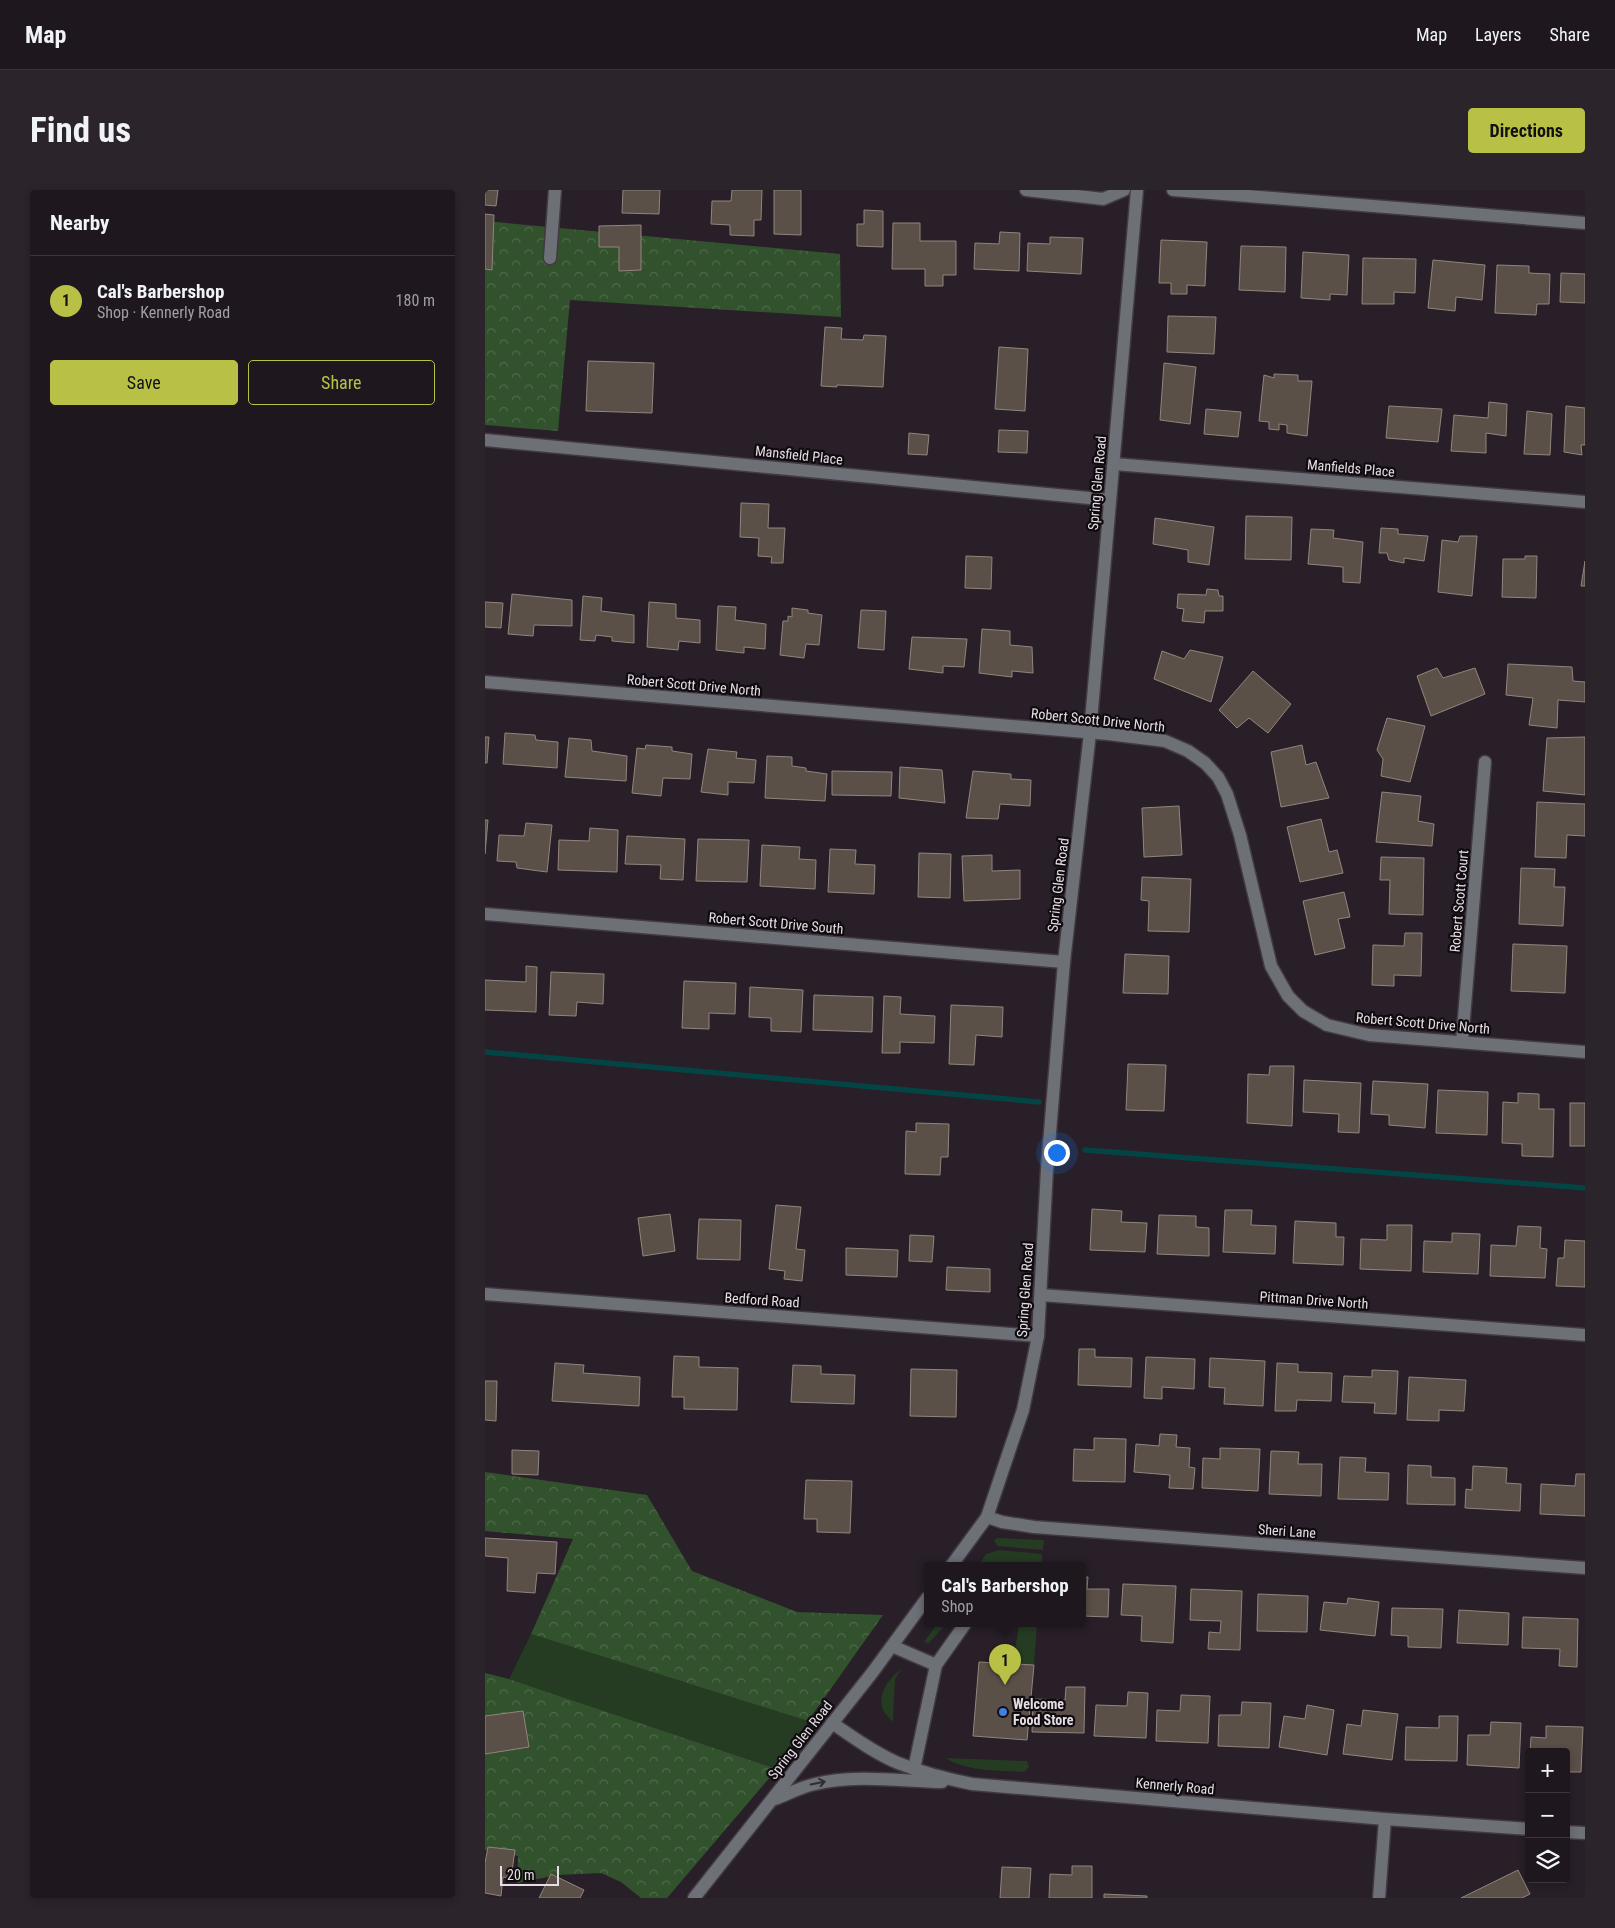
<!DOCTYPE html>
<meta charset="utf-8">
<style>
:root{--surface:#1e171e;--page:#2b242b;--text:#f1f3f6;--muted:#a19fa4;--line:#3c363c;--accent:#b9c046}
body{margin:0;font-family:"Roboto Condensed",sans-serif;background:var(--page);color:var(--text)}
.controls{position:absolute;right:15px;bottom:15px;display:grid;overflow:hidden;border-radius:5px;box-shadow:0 2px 8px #0003}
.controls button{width:45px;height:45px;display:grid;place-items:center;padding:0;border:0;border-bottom:1px solid var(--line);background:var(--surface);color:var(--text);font:25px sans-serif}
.scale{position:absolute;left:15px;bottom:12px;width:59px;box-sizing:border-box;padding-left:5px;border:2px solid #e5dee4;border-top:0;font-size:14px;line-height:18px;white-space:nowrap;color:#e5dee4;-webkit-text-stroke:4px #0f0b0f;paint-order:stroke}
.you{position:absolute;left:571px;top:962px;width:18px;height:18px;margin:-12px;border:4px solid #fff;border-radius:50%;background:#1a73e8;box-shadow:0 0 0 8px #1a73e833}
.badge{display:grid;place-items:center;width:32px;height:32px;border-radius:50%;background:var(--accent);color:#111;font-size:16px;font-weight:700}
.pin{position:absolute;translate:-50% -41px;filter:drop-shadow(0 1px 2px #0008)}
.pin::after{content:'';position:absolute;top:26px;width:18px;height:15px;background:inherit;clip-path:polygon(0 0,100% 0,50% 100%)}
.popup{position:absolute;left:439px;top:1372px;width:162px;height:65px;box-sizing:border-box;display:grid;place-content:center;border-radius:5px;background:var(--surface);filter:drop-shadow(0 1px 4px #0005);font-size:16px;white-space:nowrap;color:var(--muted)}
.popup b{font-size:19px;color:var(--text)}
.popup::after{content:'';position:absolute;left:50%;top:100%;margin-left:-10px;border:10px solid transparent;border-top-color:var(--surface)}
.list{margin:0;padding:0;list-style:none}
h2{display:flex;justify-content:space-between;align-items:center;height:65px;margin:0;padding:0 20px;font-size:21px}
h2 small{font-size:16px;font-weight:400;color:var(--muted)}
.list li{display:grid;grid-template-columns:32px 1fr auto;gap:15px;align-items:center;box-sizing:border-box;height:90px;padding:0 20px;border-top:1px solid var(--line)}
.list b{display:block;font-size:19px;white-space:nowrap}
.list p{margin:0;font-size:16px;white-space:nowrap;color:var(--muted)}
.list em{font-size:16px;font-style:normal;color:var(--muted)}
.actions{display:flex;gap:10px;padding:15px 20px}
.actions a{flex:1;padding:11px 0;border:1px solid var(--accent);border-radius:5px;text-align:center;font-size:18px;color:var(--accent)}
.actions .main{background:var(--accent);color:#111}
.icon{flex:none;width:28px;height:28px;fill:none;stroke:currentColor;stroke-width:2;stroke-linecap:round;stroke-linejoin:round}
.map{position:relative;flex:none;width:1100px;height:1708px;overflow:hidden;border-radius:5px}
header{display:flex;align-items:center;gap:30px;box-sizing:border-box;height:70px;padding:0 25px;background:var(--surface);border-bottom:1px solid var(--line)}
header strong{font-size:24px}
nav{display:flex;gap:28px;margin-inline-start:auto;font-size:18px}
.intro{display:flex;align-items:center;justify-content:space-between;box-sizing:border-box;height:120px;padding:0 30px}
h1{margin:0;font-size:35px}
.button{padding:12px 22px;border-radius:5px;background:var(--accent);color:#111;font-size:18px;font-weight:700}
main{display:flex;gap:30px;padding:0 30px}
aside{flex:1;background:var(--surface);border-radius:5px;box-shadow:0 2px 8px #0003}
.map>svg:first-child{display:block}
.green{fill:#253c22}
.forest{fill:url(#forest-crowns)}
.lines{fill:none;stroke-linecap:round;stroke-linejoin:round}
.stream{stroke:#044444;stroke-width:5.5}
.building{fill:#5b5047;stroke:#92857c}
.minor-casing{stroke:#423a42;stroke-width:15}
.minor{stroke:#6d7076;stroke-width:12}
.oneway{stroke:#302e33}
.shop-dot{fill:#3f7fe0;stroke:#0f0b0f;stroke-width:2}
.labels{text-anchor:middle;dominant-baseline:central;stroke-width:4.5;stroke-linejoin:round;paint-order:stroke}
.street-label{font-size:14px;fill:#e5dee4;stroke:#0f0b0f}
.poi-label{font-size:14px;font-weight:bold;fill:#e5dee4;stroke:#0f0b0f;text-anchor:start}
</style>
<header>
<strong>Map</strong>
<nav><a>Map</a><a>Layers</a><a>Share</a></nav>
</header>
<div class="intro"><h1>Find us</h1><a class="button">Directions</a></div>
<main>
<aside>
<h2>Nearby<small></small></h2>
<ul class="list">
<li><span class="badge">1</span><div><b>Cal's Barbershop</b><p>Shop · Kennerly Road</p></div><em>180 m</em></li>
</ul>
<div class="actions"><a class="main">Save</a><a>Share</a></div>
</aside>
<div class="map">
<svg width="1100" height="1708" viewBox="0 0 1100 1708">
<defs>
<pattern id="forest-crowns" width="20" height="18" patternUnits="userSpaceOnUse" patternTransform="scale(1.25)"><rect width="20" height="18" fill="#31522c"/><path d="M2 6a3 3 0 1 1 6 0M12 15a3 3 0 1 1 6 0" fill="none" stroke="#4f6a4a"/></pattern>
</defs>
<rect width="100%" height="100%" fill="#281f28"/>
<g class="green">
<polygon points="513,1348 559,1350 558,1360 512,1356 509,1350"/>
<polygon points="514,1360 557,1364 557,1376 493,1376 501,1364"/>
<polygon points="452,1434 461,1434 444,1453 439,1452"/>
<polygon points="534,1434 552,1434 549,1475 528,1474"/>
<polygon points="46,1444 323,1531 292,1579 24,1489"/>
<path d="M416,1479L410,1489L408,1529L409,1532C386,1516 398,1493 416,1479Z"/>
<path d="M461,1568L539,1571H542L544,1577L539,1582C515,1580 481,1582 461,1568Z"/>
</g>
<g class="forest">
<polygon points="0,31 355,64 356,127 85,110 73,241 0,235"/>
<polygon points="0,1282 162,1305 207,1381 312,1422 398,1425 323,1531 46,1444 88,1349 0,1341"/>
<polygon points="0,1483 24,1489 292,1579 182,1708 156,1708 136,1692 116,1683 73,1685 32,1693 33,1666 0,1660"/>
</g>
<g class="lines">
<g class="stream">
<polyline points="0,862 554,912"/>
<polyline points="600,960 1100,998"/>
</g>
</g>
<g class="building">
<polygon points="0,0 13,0 11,16 0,15"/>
<polygon points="138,0 175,0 174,24 137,23"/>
<polygon points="247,0 277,0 276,30 269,30 269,46 245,45 245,35 226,34 227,11 246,11"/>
<polygon points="289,0 316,0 316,45 289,44"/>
<polygon points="379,20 398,21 398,57 372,56 372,34 379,34"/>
<polygon points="0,24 9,25 7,80 0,79"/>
<polygon points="408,33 435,33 435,51 471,51 471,85 458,85 458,96 440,96 440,79 407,79"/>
<polygon points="156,35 156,80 134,81 134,57 114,57 114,36"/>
<polygon points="515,42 535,43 534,81 489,79 490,53 514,54"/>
<polygon points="565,47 598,48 596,84 542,81 543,53 565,54"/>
<polygon points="676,50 722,52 720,96 702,95 702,104 686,104 686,93 674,93"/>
<polygon points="756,56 801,57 800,102 754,100"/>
<polygon points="818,62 864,65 862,105 845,104 845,110 816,108"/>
<polygon points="878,68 931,69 930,103 909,102 909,114 877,114"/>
<polygon points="948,70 1000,75 997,110 971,107 970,121 943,118"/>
<polygon points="1012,75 1044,76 1044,83 1065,84 1064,114 1052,114 1051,125 1010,123"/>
<polygon points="1076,83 1100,84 1100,113 1075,112"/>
<polygon points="683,126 731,127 729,164 682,162"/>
<polygon points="340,137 357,138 356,149 378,150 379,145 401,146 398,197 352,195 352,197 336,196"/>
<polygon points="514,157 543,159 540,221 510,219"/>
<polygon points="103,171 169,173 167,223 101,221"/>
<polygon points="679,173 711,177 705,234 675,230"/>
<polygon points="789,184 813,185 813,191 827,191 822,246 802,243 802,235 794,234 794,240 784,239 784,232 774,231 779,185 789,188"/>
<polygon points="1004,212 1022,214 1021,246 1001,243 1001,263 966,261 969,225 1003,228"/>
<polygon points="904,216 957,219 953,252 901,248"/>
<polygon points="1081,216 1100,218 1100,255 1096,255 1097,265 1079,262"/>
<polygon points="721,219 756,222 753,247 719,244"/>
<polygon points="1042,221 1067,224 1065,265 1039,264"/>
<polygon points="514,240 543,241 542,263 513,262"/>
<polygon points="424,243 444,245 442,265 423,264"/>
<polygon points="256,313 284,314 283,338 300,338 298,373 286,373 287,367 273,366 274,348 255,347"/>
<polygon points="761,326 807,327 806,370 760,369"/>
<polygon points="670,328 729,337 724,375 703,372 703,360 668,354"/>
<polygon points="896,338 913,339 913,344 943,346 939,371 919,368 919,373 904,370 902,363 894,363"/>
<polygon points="826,339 849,340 848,348 878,352 875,393 858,392 858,377 823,374"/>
<polygon points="975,346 992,346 987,406 953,402 957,350 973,352"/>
<polygon points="481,366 507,367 506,399 480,398"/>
<polygon points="1040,366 1052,366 1051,408 1017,407 1018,369 1040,369"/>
<polygon points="1100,371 1100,396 1096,396"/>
<polygon points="722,399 733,400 734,406 738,406 738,421 720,421 719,433 697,431 699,419 692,418 693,404 721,405"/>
<polygon points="27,404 87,410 87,436 49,435 48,446 23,444"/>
<polygon points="98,406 117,408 116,421 149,425 149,453 127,451 127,447 111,445 110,451 95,450"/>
<polygon points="0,412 18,413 16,438 0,437"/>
<polygon points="164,412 191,414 191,428 215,430 215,453 194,451 193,460 162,457"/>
<polygon points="233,416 251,417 250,430 281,434 280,459 259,457 259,463 231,460"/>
<polygon points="307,418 323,420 323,423 337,425 334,455 321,454 319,468 295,465 298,431 303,431 303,426 307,427"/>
<polygon points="376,420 401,421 399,460 373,458"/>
<polygon points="497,439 525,441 525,455 547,457 548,483 527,481 527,487 494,483"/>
<polygon points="427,447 482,449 479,477 458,476 458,483 424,479"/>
<polygon points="705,460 738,467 726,512 669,489 677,461 699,469"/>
<polygon points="1023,474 1087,477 1088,491 1100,492 1100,512 1073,510 1072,538 1044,535 1048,508 1021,505"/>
<polygon points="952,478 958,488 990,478 1000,504 946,526 932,486"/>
<polygon points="768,481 806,514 783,543 764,528 752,538 734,520"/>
<polygon points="902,528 940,536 925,592 896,586 898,569 892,560"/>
<polygon points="20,543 50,545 51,550 73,552 72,578 18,574"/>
<polygon points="0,547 4,547 2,573 0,573"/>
<polygon points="1100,547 1100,605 1058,601 1062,548"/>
<polygon points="84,548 106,550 107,561 142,566 141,591 80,587"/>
<polygon points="161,555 187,557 187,561 207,564 205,589 178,588 176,606 147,603 152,558 160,559"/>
<polygon points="817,555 821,575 831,572 844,608 796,617 786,562"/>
<polygon points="223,559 252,562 251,568 271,570 269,593 243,592 243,605 216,602"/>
<polygon points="282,566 307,567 307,576 321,578 321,581 342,584 340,611 280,608"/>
<polygon points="415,577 457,580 460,613 414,608"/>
<polygon points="347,581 407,582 406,606 347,605"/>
<polygon points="488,581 526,584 526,589 546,590 545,616 515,614 513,629 481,628"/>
<polygon points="897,602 936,606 933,631 949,634 947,656 891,652"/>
<polygon points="1052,612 1100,614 1100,646 1082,645 1081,668 1050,667"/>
<polygon points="694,616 697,665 659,667 657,618"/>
<polygon points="836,629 844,662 852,660 858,683 815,692 802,637"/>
<polygon points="0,630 3,630 0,664"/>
<polygon points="41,633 67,635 62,682 32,678 31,672 12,671 14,645 39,646"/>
<polygon points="105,638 133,640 132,682 73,680 74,650 104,651"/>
<polygon points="142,646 200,649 198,690 175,689 176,675 140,674"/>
<polygon points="213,649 264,650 262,692 211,691"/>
<polygon points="277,655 315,657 314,669 331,670 330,699 275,696"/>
<polygon points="345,659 371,660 370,674 390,675 389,704 343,702"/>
<polygon points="434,663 466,664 465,708 433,707"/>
<polygon points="507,665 507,681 535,680 535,709 479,711 477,666"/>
<polygon points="896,667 939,668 938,725 904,724 905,690 895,690"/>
<polygon points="1036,678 1070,679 1069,697 1080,697 1078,736 1034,734"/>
<polygon points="657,687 706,689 704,742 663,741 664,711 656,710"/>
<polygon points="859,702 865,727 853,729 860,758 830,765 818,711"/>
<polygon points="920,743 937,743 936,786 909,785 909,796 887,795 888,755 919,756"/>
<polygon points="1028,754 1082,756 1080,803 1026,801"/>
<polygon points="640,764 684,766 683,804 638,803"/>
<polygon points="41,776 52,777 51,822 0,820 0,790 41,792"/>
<polygon points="66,782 119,784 118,814 92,812 91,826 64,825"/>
<polygon points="199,791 251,793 250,824 224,823 224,839 197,838"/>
<polygon points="265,797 318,800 316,842 286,841 286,828 264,827"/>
<polygon points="329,805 388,807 387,842 328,840"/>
<polygon points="399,806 416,807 415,824 450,826 449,853 415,852 415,863 397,863"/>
<polygon points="466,815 518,817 517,847 491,845 489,875 464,874"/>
<polygon points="643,874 681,875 679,921 641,920"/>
<polygon points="785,876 809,876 807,936 762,933 763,884 784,885"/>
<polygon points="819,890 876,893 874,943 853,942 854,924 818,922"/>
<polygon points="888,891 943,894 940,938 904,935 904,925 886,924"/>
<polygon points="953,900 1003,902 1002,945 951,943"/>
<polygon points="1033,903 1054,904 1054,919 1069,919 1068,967 1037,966 1037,954 1017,953 1018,912 1033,913"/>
<rect x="1085" y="913" width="15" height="43"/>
<polygon points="431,933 464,934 463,967 456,967 455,985 420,984 421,941 431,942"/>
<polygon points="291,1015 316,1017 311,1059 320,1060 317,1091 299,1089 300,1081 284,1079"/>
<polygon points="607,1019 637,1021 636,1032 662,1033 660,1062 605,1060"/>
<polygon points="740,1020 767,1020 766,1035 791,1036 790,1064 738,1062"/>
<polygon points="185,1024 190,1061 158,1066 153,1028"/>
<polygon points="674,1025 711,1026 711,1037 724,1038 724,1066 672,1064"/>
<polygon points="214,1029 256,1030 255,1070 212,1069"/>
<polygon points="810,1031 851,1033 851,1047 859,1047 858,1075 808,1073"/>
<polygon points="902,1035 927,1035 926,1081 875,1079 876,1049 902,1050"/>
<polygon points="1033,1036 1056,1037 1055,1058 1062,1059 1060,1088 1005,1086 1006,1055 1031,1056"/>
<polygon points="967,1043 995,1044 993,1084 938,1082 939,1051 967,1052"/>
<polygon points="425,1045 449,1046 447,1072 424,1071"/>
<polygon points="1080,1050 1100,1051 1100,1097 1071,1096 1073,1068 1079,1068"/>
<polygon points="361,1058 413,1060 412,1087 361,1085"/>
<polygon points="462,1077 505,1079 505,1102 461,1100"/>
<polygon points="594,1159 610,1159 610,1167 647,1168 646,1197 593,1195"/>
<polygon points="189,1166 214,1167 214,1177 253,1178 252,1220 199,1219 199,1207 187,1207"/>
<polygon points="661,1167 710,1169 709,1199 677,1197 677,1209 659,1208"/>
<polygon points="725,1168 780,1171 778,1216 739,1214 740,1198 724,1197"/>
<polygon points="70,1173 99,1175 98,1183 155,1187 154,1216 67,1211"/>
<polygon points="792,1173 813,1174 813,1182 847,1183 846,1211 812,1210 811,1221 790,1221"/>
<polygon points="308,1175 336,1176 336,1184 370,1185 369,1214 306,1212"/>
<polygon points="426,1179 472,1180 471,1227 425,1226"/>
<polygon points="887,1180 913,1181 911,1224 889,1223 890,1213 857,1212 859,1186 887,1187"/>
<polygon points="924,1187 981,1190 979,1221 954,1220 954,1231 922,1230"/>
<polygon points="0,1191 12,1191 11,1231 0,1230"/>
<polygon points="675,1244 692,1245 691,1257 705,1258 704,1277 710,1278 708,1299 684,1298 685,1285 649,1282 651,1254 674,1256"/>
<polygon points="609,1248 641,1249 640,1292 588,1291 589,1259 609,1260"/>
<polygon points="735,1258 775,1259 773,1301 717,1298 718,1268 735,1269"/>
<polygon points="27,1260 54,1261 53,1285 27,1284"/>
<polygon points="786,1261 814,1262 813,1274 837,1274 836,1306 784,1304"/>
<polygon points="855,1267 881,1268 880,1282 904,1283 903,1310 853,1309"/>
<polygon points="923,1275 946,1276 946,1287 970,1288 970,1315 922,1314"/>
<polygon points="988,1276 1022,1278 1021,1293 1036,1294 1035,1321 980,1318 981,1299 987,1300"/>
<polygon points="1091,1284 1100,1284 1100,1326 1055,1324 1056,1294 1090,1296"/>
<polygon points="321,1290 367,1291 365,1343 332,1342 332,1329 319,1329"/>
<polygon points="0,1348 72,1352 70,1384 52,1383 50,1403 22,1401 23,1368 0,1366"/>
<polygon points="598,1387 603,1387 602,1399 624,1399 623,1427 598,1426"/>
<polygon points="638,1394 691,1396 688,1453 656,1451 657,1426 636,1425"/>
<polygon points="706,1399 757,1401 755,1460 723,1459 724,1442 735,1443 736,1431 705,1430"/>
<polygon points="773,1404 823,1406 822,1442 772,1441"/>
<polygon points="863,1408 894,1412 890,1446 835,1440 839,1412 862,1414"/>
<polygon points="907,1418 958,1419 956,1458 923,1457 923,1446 906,1445"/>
<polygon points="974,1420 1024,1423 1023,1455 972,1453"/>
<polygon points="1038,1427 1093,1429 1092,1477 1074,1476 1075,1459 1037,1458"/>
<polygon points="494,1472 549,1475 542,1550 488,1546"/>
<polygon points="581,1497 600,1497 599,1543 547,1542 548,1509 580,1510"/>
<polygon points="643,1502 663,1503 661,1548 609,1546 611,1515 642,1516"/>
<polygon points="696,1505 725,1506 723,1553 671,1551 672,1520 695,1521"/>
<polygon points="757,1512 786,1513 784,1558 733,1556 734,1525 756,1525"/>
<polygon points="822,1515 849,1520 842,1565 794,1557 799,1526 820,1529"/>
<polygon points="878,1520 913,1524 907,1570 858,1564 862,1534 876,1536"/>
<polygon points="38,1521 44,1557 0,1564 0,1526"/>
<polygon points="954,1526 973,1526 972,1571 920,1570 921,1537 954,1538"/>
<polygon points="1006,1532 1036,1533 1034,1578 982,1575 983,1545 1005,1545"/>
<polygon points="1061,1536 1098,1537 1096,1582 1081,1582 1081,1562 1045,1562 1046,1547 1061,1548"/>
<polygon points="3,1657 30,1660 26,1688 18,1687 16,1706 0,1703 0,1673"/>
<polygon points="587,1676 607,1676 607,1708 564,1708 565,1684 587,1685"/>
<polygon points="517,1677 546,1678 544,1708 515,1708"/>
<polygon points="1033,1680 1045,1704 1037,1708 976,1708"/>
<polygon points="66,1684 99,1700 95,1708 54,1708"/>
<polygon points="619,1704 662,1706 662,1708 619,1708"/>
</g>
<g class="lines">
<defs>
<g id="minor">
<polyline points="541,0 618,9 639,0"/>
<polyline points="688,0 1100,33"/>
<polyline points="65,68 70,0"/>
<polyline points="0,250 625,310"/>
<polyline points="629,274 1100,312"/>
<polyline points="0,492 623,544 680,551 703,561 720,573 733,587 742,604 755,645 786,776 803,806 818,821 842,835 884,845 1100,862"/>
<polyline points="0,724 579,772"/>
<polyline points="977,852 1000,572"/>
<polyline points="0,1104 553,1146"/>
<polyline points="556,1105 1100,1145"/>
<polyline points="502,1327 517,1332 549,1337 1100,1378"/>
<polyline points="466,1376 502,1327 538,1220 553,1146 562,979 579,772 605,543 652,0"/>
<polyline points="407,1456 451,1475 429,1579"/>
<polyline points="451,1475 480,1434"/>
<path d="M347,1533C368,1547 389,1563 413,1573C436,1582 462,1589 487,1594L900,1629L1044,1639"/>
<path d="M290,1609C303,1604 316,1597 330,1594C370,1584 415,1591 457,1592"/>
<polyline points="1081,1642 1100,1643"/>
<polyline points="209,1708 387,1483 442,1408"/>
<polyline points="894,1708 900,1629"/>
</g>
</defs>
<use href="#minor" class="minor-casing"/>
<use href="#minor" class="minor"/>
</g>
<defs><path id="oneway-shaft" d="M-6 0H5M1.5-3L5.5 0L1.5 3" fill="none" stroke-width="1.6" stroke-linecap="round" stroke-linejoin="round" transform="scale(1.25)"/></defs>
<use class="oneway" href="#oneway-shaft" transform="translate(333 1593) rotate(-12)"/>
<circle class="shop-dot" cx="518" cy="1522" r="5"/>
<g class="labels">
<g class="street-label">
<text transform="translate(314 265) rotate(6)">Mansfield Place</text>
<text transform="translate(866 278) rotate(5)">Manfields Place</text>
<text transform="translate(612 293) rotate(-85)">Spring Glen Road</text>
<text transform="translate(209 495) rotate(5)">Robert Scott Drive North</text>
<text transform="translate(613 530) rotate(6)">Robert Scott Drive North</text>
<text transform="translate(573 695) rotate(-83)">Spring Glen Road</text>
<text transform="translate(974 711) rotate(-85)">Robert Scott Court</text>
<text transform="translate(291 733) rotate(5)">Robert Scott Drive South</text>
<text transform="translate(938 833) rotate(5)">Robert Scott Drive North</text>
<text transform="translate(540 1100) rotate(-86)">Spring Glen Road</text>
<text transform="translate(277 1110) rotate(4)">Bedford Road</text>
<text transform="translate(829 1110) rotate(4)">Pittman Drive North</text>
<text transform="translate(802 1341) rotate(4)">Sheri Lane</text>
<text transform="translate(315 1550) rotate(-52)">Spring Glen Road</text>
<text transform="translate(690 1596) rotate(5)">Kennerly Road</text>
</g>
<g class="poi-label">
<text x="528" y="1514">Welcome<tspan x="528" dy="16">Food Store</tspan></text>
</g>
</g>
</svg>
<div class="controls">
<button>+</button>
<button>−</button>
<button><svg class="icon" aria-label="layers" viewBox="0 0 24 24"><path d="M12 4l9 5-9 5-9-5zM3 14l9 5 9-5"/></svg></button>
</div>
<div class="scale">20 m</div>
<div class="you"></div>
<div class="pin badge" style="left:520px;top:1495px">1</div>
<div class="popup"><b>Cal's Barbershop</b>Shop</div>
</div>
</main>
